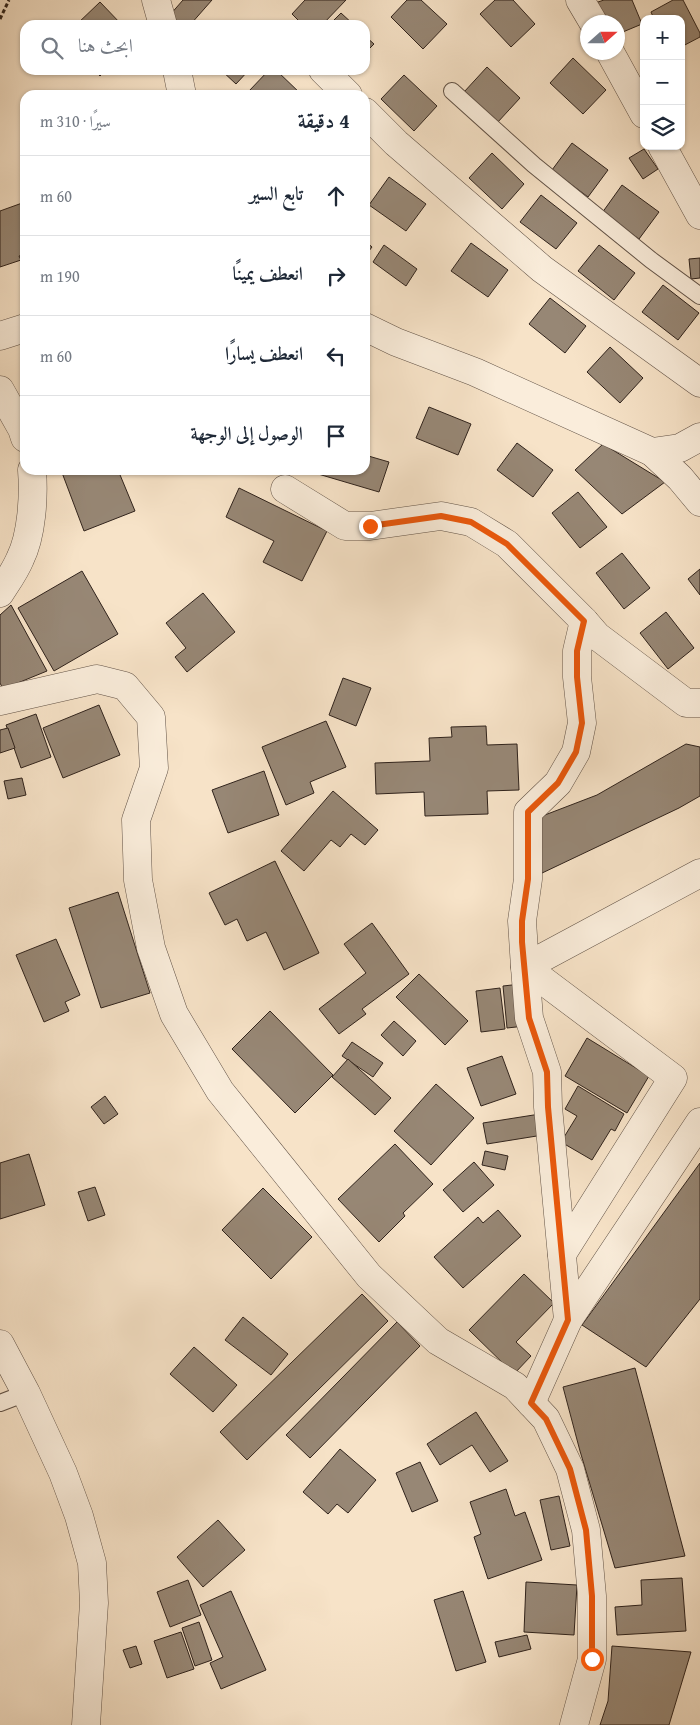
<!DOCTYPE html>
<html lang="ar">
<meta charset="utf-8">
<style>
:root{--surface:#fff;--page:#f6f6f7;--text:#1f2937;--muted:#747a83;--line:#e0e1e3}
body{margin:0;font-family:"Gentium Book Plus",Amiri,serif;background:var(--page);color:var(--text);direction:rtl}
.controls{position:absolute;right:15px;top:15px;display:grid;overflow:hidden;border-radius:10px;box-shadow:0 1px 4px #0004}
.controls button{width:45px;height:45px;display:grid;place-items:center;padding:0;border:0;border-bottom:1px solid var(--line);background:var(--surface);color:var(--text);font:25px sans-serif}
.compass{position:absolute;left:580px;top:15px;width:45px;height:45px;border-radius:50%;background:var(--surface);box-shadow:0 1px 4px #0004;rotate:69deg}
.stop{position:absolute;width:15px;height:15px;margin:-11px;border:4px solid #ea580c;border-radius:50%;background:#fff}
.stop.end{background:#ea580c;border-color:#fff;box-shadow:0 1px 5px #0008}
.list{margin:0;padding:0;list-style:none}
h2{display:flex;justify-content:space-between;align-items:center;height:65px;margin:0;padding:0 20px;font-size:21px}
h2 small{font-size:16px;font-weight:400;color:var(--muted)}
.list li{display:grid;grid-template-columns:32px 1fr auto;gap:15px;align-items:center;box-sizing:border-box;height:80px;padding:0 20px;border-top:1px solid var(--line)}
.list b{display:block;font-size:19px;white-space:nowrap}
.list em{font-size:16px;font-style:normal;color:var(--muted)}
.icon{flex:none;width:28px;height:28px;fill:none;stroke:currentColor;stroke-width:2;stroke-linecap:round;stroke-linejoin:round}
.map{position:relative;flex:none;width:700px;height:1725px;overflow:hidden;direction:ltr}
.search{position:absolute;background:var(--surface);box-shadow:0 1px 4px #0004;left:20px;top:20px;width:350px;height:55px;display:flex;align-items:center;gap:12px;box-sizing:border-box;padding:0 18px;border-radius:15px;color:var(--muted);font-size:19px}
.panel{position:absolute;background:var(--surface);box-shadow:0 1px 4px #0004;left:20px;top:90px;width:350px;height:385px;border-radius:15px;direction:rtl}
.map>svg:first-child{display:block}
.building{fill:#978775;stroke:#30231c}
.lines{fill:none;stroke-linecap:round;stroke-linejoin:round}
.lane-casing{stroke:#625347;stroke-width:18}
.street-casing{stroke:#625347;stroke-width:29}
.path{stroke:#30231c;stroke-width:3;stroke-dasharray:4 2.5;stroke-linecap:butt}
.lane{stroke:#faeddb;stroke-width:16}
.street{stroke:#faeddb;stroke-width:28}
.route{stroke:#ea580c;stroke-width:6}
</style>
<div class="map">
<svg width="700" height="1725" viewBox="0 0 700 1725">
<rect width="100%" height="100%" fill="#f7e3c8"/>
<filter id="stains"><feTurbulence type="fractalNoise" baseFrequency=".004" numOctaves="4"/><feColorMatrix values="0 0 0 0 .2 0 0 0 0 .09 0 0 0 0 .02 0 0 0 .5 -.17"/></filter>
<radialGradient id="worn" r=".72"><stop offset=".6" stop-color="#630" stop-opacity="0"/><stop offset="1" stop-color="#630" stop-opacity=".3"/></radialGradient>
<g class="building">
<polygon points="183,0 212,0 190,25 179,25 169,16"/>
<polygon points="305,0 346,0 322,25 303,25 292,14"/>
<polygon points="407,0 421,0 447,24 423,49 391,17"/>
<polygon points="495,0 513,0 535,24 511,47 480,14"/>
<polygon points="604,0 632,0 642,24 618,34 618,22 603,22 595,3"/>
<polygon points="673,0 683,0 700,33 700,37 681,47 681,19 654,19 651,12"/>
<polygon points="100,2 122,25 76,25"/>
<polygon points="341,13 354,25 329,25"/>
<polygon points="365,36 374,44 365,53"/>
<polygon points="573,58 606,90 583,114 550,83"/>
<polygon points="487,67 520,98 497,123 464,92"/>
<polygon points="94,70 106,70 100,76"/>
<polygon points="221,70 249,70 236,84"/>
<polygon points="269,70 276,70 302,95 253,95 249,91"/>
<polygon points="404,75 437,106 414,131 381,99"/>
<polygon points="572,143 608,170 588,197 552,170"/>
<polygon points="644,149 658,169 643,179 629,158"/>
<polygon points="492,153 524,184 502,209 469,178"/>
<polygon points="389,177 426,204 406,231 369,205"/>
<polygon points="622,185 659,212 639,239 602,213"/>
<polygon points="541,195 577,223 556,249 520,222"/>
<polygon points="25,202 25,254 19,256 21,260 0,267 0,211"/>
<polygon points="365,241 372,247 365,256"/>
<polygon points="471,243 508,270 488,297 451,271"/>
<polygon points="384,245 417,269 406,286 373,262"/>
<polygon points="599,245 635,273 614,300 578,271"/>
<polygon points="700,258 700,278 691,279 689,259"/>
<polygon points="663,285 699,313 678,340 642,312"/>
<polygon points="550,298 586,326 565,353 529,324"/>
<polygon points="610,347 643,378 620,403 587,372"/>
<polygon points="429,407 471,424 458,455 416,438"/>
<polygon points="517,443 553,470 533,497 497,470"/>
<polygon points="603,444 665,482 622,514 575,470"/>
<polygon points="365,455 389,462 379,492 308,471 365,470"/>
<polygon points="61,470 118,470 135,511 84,531"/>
<polygon points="239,488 327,531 302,581 263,562 274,541 226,517"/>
<polygon points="578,492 607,527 580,548 552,513"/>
<polygon points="622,553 650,588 624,609 596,573"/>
<polygon points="700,569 700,595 688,579"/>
<polygon points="82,571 118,634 54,671 18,608"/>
<polygon points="203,593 235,632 187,672 175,657 186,648 166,623"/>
<polygon points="11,605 47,671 3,689 0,683 0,615"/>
<polygon points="666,612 694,648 668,669 640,633"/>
<polygon points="343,678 371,688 356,726 329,715"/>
<polygon points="99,705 120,755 63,778 43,728"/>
<polygon points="36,714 51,757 21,768 6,725"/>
<polygon points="326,721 346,767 310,782 314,793 286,805 262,747"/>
<polygon points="486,726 487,745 517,744 519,790 487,791 488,814 425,816 424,792 376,794 375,763 430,761 429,738 452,737 451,727"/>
<polygon points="8,728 15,748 0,753 0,730"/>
<polygon points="686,744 700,747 700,796 679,808 540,874 537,818 597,795"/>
<polygon points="264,771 279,815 228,833 212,790"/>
<polygon points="22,778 26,795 8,799 4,781"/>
<polygon points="333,791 378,830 365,845 351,834 340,847 331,840 304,871 281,851"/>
<polygon points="275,861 319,953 284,970 266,932 247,941 237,919 225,925 209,893"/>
<polygon points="118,892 150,993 101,1008 69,908"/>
<polygon points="372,923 409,974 362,1009 366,1014 339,1034 319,1009 366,973 344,944"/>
<polygon points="56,939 80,995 65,1002 69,1011 44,1022 16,955"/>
<polygon points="419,974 468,1021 445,1045 396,997"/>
<polygon points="521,984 525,1026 507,1028 503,986"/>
<polygon points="500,988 505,1029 481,1032 476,991"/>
<polygon points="270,1011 333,1075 295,1113 232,1049"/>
<polygon points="394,1021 416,1041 403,1056 381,1035"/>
<polygon points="587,1038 649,1076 627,1113 565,1076"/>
<polygon points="352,1042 383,1063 373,1077 342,1056"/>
<polygon points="502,1056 516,1094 481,1106 467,1068"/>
<polygon points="348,1059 391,1098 375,1115 332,1077"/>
<polygon points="436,1084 474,1118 431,1165 394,1131"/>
<polygon points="578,1086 624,1114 615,1131 611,1129 592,1160 561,1142 577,1116 565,1109"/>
<polygon points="105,1096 118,1114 104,1124 91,1107"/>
<polygon points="540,1114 543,1135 487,1144 483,1123"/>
<polygon points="395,1144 433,1184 403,1213 405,1216 379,1242 338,1199"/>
<polygon points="485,1151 508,1156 505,1170 482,1165"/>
<polygon points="29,1154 45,1205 0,1219 0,1163"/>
<polygon points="474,1162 494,1185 463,1212 443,1190"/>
<polygon points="700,1163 700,1299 646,1367 582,1325"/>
<polygon points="95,1187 105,1215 88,1221 78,1192"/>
<polygon points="263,1188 312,1237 271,1279 222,1230"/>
<polygon points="498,1210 521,1236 463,1288 434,1257 478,1217 483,1223"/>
<polygon points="524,1274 554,1303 516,1342 531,1356 514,1374 469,1330"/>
<polygon points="362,1294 388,1321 247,1460 220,1432"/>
<polygon points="243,1317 288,1354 271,1375 225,1340"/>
<polygon points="397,1322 420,1346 310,1458 286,1435"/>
<polygon points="194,1347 237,1385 213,1412 170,1374"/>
<polygon points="635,1368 685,1556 615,1568 580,1451 563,1387"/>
<polygon points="476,1412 508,1461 490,1472 472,1445 440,1465 427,1444"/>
<polygon points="340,1449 376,1480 348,1513 337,1504 328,1514 303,1492"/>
<polygon points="420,1462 438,1501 412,1512 396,1473"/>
<polygon points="506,1489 515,1516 525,1512 542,1560 488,1579 474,1537 481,1534 470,1502"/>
<polygon points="559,1496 570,1546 551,1550 540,1500"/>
<polygon points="218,1520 245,1550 203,1587 177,1557"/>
<polygon points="682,1578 686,1631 617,1635 615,1607 642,1605 641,1580"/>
<polygon points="188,1580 201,1615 170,1627 157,1592"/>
<polygon points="526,1582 577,1585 574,1635 524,1632"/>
<polygon points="231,1591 266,1670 221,1689 210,1663 223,1657 200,1605"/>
<polygon points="463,1591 486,1662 456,1671 434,1600"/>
<polygon points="199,1622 212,1660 195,1666 182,1628"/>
<polygon points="181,1632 194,1669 167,1678 154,1641"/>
<polygon points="527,1635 531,1649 499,1657 495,1642"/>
<polygon points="136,1646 142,1664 130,1668 123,1650"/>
<polygon points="612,1646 691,1652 669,1725 600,1725 608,1701"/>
</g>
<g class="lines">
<defs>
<g id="lane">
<polyline points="452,91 534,165 651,260 700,296"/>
<polyline points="0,1403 26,1393"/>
</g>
<g id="street">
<polyline points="156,0 163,25"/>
<polyline points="580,0 593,22"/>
<polyline points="610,52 644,114"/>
<polyline points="177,70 182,95"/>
<polyline points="323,70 348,95"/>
<polyline points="365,112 396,143 542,269 700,383"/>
<polyline points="662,146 700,215"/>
<polyline points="365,327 396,342 475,372 652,452 680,448 700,437"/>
<polyline points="0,336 25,328"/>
<polyline points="0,390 22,429 25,438"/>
<polyline points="652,452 680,478 700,502"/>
<polyline points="285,489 345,526 370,526 441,516 471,522 507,544 584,621 597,636 686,703 700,703"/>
<path d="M0,593C7,582 15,571 20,559C32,535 34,496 32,470"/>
<polyline points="0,701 97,679 125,686 151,717 154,768 136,820 138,880 151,948 174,1014 220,1091 369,1276 438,1341 515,1386 546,1419 570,1469 586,1530 592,1596 592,1659 574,1725"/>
<polyline points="562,1254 673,1078 525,967 522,921 528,879 528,812 558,783 576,752 582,723 577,677 577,651 584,621"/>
<polyline points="568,1320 548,1107 547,1072 529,1018 525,967 700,873"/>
<polyline points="0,1344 26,1393 63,1473 79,1516 92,1563 94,1603 86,1725"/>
<polyline points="531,1403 568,1320 700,1122"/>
</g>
</defs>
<use href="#lane" class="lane-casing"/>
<use href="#street" class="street-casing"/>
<polyline class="path" points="0,19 9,0"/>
<use href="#lane" class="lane"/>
<use href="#street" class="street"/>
</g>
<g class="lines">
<polyline class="route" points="370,526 441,516 471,522 507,544 584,621 577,651 577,677 582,723 576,752 558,783 528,812 528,879 522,921 522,942 529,1018 547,1072 548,1107 568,1320 531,1403 546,1419 570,1469 586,1530 592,1596 592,1659"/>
</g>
<rect width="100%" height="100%" filter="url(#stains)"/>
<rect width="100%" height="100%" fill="url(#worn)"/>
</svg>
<div class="controls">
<button>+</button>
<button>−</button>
<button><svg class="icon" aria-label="layers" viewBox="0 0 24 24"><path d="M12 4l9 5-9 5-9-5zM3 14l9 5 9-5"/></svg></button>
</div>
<svg class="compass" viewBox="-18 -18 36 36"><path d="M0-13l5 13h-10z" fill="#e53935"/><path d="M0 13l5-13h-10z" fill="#747a83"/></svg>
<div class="stop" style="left:592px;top:1659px"></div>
<div class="stop end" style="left:370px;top:526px"></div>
<div class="search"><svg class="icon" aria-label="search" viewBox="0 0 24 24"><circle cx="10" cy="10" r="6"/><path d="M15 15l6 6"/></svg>ابحث هنا</div>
<section class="panel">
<h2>4 دقيقة<small>سيرًا · 310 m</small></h2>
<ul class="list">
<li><svg class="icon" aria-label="ahead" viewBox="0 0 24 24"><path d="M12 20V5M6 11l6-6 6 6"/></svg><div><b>تابع السير</b></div><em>60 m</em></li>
<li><svg class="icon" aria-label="right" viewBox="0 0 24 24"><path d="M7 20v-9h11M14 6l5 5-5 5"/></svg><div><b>انعطف يمينًا</b></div><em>190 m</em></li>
<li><svg class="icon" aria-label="left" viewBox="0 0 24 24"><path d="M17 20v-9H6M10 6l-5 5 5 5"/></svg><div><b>انعطف يسارًا</b></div><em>60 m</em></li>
<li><svg class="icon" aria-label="arrive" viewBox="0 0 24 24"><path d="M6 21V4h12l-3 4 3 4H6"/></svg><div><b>الوصول إلى الوجهة</b></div></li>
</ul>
</section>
</div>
